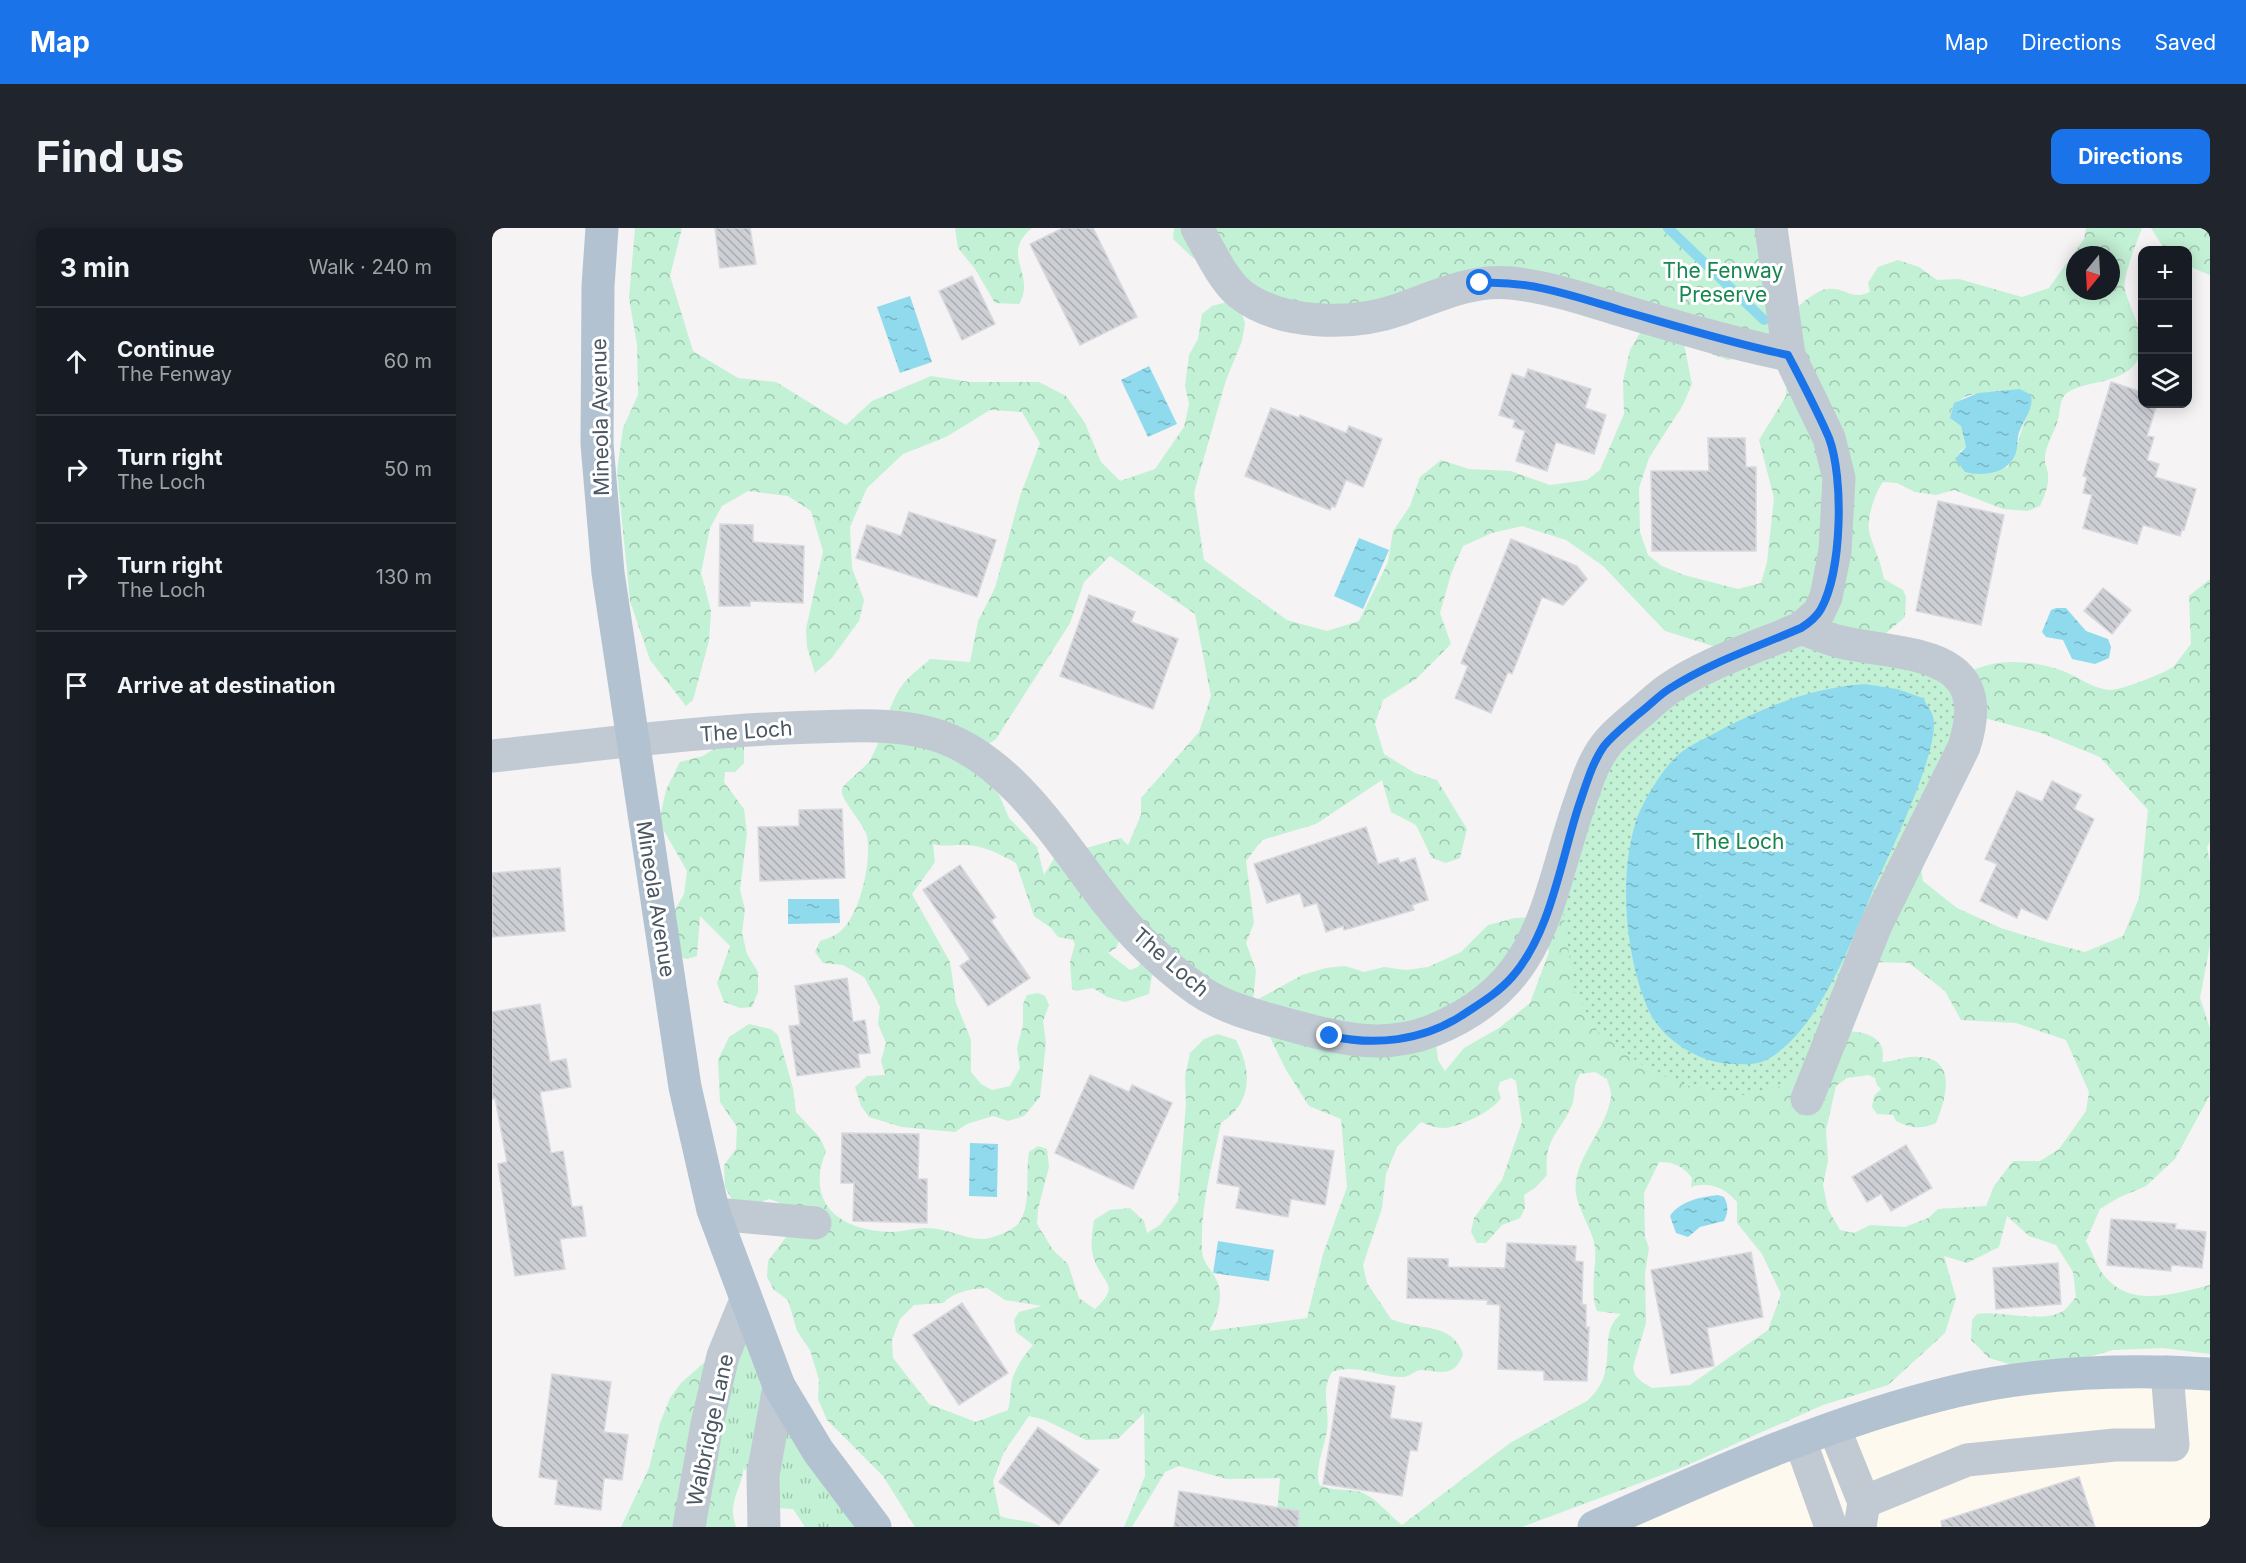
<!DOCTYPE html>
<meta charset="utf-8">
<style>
:root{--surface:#171b24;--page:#20242c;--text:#f1f3f6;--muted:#9ea1a6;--line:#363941;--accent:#1a73e8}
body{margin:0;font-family:Inter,sans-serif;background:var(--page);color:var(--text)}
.controls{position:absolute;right:18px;top:18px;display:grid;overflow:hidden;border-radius:12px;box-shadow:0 3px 15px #0003}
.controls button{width:54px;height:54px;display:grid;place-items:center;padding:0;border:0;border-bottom:2px solid var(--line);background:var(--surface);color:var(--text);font:30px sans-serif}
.compass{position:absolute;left:1574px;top:18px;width:54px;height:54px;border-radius:50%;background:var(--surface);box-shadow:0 3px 15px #0003;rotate:198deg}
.stop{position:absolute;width:18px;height:18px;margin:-14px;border:4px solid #1a73e8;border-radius:50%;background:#fff}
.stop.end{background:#1a73e8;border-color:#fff;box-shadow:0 2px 6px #0008}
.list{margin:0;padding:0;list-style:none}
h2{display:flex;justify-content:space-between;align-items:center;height:78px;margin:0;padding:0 24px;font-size:26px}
h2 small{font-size:20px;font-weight:400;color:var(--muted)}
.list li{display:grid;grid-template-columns:39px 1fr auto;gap:18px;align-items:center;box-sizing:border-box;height:108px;padding:0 24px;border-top:2px solid var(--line)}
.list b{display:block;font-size:22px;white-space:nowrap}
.list p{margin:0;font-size:20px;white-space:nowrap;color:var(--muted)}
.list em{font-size:20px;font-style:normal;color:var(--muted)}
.icon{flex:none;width:33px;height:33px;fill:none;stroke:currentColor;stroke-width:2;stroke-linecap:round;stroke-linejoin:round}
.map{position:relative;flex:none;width:1718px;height:1299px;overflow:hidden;border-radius:12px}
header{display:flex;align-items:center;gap:36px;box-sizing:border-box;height:84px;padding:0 30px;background:var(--accent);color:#fff}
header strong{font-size:28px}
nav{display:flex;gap:33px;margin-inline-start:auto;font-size:21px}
.intro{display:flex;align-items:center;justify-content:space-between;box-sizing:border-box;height:144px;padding:0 36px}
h1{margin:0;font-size:42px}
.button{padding:15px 27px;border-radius:12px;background:var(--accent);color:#fff;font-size:21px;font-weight:700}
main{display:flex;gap:36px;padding:0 36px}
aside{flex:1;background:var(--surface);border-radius:12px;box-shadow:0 3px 15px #0003}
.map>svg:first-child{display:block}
.commercial{fill:#fdf9ef}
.grass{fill:url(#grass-tufts)}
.forest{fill:url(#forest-crowns);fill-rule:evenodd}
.park{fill:url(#park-dots)}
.water{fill:url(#water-ripples)}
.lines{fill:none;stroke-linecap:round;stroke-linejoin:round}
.stream{stroke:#90daee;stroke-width:10}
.building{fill:url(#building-back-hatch);stroke:#d7d9de;stroke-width:1.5}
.minor{stroke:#c1cad2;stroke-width:33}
.major{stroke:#b3c2d1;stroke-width:33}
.route{stroke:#1a73e8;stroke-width:8}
.labels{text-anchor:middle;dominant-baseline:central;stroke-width:6;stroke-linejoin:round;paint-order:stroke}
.park-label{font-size:21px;fill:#17864f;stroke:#fff}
.street-label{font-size:21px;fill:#4a5661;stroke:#fff}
</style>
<header>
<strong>Map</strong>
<nav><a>Map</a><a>Directions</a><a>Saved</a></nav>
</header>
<div class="intro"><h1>Find us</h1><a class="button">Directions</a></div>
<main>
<aside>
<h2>3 min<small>Walk · 240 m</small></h2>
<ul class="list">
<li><svg class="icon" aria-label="ahead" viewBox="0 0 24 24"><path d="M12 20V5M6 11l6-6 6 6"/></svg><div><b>Continue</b><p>The Fenway</p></div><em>60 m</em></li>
<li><svg class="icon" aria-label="right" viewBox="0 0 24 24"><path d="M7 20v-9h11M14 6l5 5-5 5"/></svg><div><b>Turn right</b><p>The Loch</p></div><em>50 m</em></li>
<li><svg class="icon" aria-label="right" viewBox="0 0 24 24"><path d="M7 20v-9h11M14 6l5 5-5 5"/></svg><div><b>Turn right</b><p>The Loch</p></div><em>130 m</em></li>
<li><svg class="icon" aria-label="arrive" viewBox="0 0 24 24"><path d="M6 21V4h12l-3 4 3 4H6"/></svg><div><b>Arrive at destination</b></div></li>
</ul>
</aside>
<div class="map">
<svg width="1718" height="1299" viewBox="0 0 1718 1299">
<defs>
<pattern id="grass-tufts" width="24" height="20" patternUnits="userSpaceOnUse" patternTransform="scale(1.5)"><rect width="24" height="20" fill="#c3f1d5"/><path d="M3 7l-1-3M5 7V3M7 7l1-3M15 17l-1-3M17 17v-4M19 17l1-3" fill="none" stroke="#a0c6b0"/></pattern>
<pattern id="forest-crowns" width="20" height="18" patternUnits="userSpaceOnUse" patternTransform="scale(1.5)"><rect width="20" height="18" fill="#c3f1d5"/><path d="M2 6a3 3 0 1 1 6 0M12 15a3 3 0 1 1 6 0" fill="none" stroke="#a0c6b0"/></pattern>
<pattern id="park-dots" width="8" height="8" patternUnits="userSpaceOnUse" patternTransform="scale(1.5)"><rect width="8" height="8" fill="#c3f1d5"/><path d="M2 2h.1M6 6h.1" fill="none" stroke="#a0c6b0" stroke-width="1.8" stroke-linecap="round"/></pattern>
<pattern id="water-ripples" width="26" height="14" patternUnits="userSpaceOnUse" patternTransform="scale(1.5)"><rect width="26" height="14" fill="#90daee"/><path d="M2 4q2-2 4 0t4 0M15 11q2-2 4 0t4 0" fill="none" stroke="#78b4c4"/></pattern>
<pattern id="building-back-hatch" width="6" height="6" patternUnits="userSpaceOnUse" patternTransform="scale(1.5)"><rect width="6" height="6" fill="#cdcfd5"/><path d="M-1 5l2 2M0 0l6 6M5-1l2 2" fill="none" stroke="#a8abb0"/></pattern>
</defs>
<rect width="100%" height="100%" fill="#f5f3f3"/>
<polygon class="commercial" points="1718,1146 1718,1299 1100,1299 1403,1179"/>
<polygon class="grass" points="254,1072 383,1299 313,1299 301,1281 285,1280 215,1196"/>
<g class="forest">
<path d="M143,0H190L178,48L201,123L246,150L284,154L354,197L380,173L439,148L478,154H547L574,168L593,195L609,234L628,253L663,241L692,199L697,176L693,158L697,127L706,111L710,86L720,78L735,74L726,36L701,30L681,11L682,0H1279L1303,81C1312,74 1324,62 1336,61C1354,59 1358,73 1378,64L1376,55L1386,39L1406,32L1427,39L1445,52L1467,51L1530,69L1557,60L1592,11L1594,0H1650C1645,14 1630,49 1633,62C1638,83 1655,106 1647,129C1635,159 1585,151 1572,168C1567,175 1568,187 1565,195C1561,207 1554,217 1553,229C1552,236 1556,241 1556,247C1557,258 1552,269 1548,278L1536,283L1511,281L1462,262L1444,267L1423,264L1405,255L1391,254C1383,264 1373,294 1378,307C1383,323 1389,334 1392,351L1411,362L1414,369L1413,389L1387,411L1477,444C1506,430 1540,432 1571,443C1587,449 1599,460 1617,462C1627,463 1674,445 1682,438C1688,431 1693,423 1699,416L1697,368L1718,351V614L1715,619L1718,635V717L1708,770L1718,800V867L1683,931L1654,958L1626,970L1608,981L1594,1013C1600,1023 1604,1037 1611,1046C1637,1081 1682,1066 1718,1057V1126L1671,1120L1621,1122L1586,1132L1524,1138L1497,1130L1479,1112L1480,1092L1485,1086C1507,1082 1551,1096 1571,1083C1576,1080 1580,1073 1584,1069L1581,1044L1564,1017L1537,1008L1515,988L1507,1019L1475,1035L1452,1028L1464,1070L1453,1105L1396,1157L1331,1177L1191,1239L1030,1299H784L788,1250L735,1251L687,1238L673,1244L640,1299H632L653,1248L652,1185L626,1211L594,1212L553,1192L537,1188L512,1224L501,1253L508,1288C521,1293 539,1292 549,1299H423L391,1248L335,1192L326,1171L327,1152L318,1122L305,1103L296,1072L282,1062L275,1049L276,1033L295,1008L298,989L286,974L277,971L256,979L243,977L233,959L232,937L244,921L245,899L228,874L226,832L237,809L257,796L279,801L286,807L301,860L304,884L328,910L334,923C313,976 347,1002 398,1004C410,1004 422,1000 435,1000C454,1000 474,1011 488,1011C499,1012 519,1003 526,996C540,979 533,946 537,924L546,918L555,921L557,939L546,981L545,996L561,1022L576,1036L587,1070L603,1081C627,1058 614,1058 604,1036C597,1022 600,1006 602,992L618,982L638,980L652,993L655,1005L668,997L686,973L694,876L693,849L698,825L712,811L726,806L744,812C760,843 761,874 729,895C720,937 708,979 710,1023C711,1035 719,1041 724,1051C733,1066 725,1090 717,1103L815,1090L831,1026L855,959L849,891L817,878L794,842L772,797L660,747L657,766L633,774L615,769L601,760L584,763L580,761L578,734L583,716L581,712L566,709L559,700L542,688L524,635C508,626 489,616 470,617C459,617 452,619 441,616L443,634L420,666L458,734L464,775L479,812V844L489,856L500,862L518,858L528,840L525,820L531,797V776L535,767L546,765L553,768L557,777L551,793L554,815L548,869L532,888L516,893L501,888L475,896L463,904L410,899L377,889L369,878L363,859L375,848L393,847L389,833L394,815L386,796L388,778L372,749L351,737L331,735L323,724L328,713C333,711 340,709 345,706C368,691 380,633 375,608C372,595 347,571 350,561C351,556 372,541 378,532C392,509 395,477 411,456C419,446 430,439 438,431L478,434L486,393L503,360L528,268L548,215L530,184L498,182L454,209L411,226L375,260L358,299L360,340L372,372L367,393L339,431L323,445L315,419L314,401L331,323L319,283L296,268L256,263L230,278L218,300L209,345L219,383L217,413L201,472L194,478L158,432L138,373L125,243L131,200L146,167L145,117L137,70ZM1583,27H1619V63H1583ZM1057,61L1074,82L1101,91L1151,100L1138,122L1131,153L1132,186L1108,242L1095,252L1058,257L1019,243L977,241L949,232L928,249L918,278L901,303L896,334L867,393L835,403L795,392L712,332L702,265L734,152L750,113L753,96L750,85L904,83ZM1192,116L1236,132L1276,123L1296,127L1294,168L1267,212L1282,270L1275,334L1269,355L1246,361L1192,347L1170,338L1156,327L1148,304L1147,260L1157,230L1191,177L1200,156ZM1528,161L1538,182C1527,201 1527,222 1515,240L1467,224L1474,219L1469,198L1459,184C1470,157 1505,168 1528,161ZM1030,298L1074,312L1111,338L1173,403L1224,419L1049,689L1023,690L996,697L969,724L936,739L914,742L892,739L872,744L853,738L834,740L810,747L761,774L764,742L754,715L762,695L754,633L770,612L824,596L890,552L899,584L924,597L940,630L954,635L968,630L975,601L945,552L923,545L892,526L883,496L891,472L924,451L959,416L948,385L959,346L971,318L1000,305ZM618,328L703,386L719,468L707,504L649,570V587L636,617L629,610L563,629L552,647L545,619L517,590L508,569L481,526L504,511L578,395L592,354ZM1481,487L1549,505L1608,529L1656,582L1647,670L1631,708L1593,724L1551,713L1509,700L1465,680L1431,653L1424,613ZM1050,695L1057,724L1038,775L1007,800L972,820L953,843L946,832L944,815ZM628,711L650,732L646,739L638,742L616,725L624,720ZM1377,734L1417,735L1453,763L1469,792L1524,795L1574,812L1597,864L1594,883L1567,921L1548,933H1521L1502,958L1494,978L1446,981L1436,990L1413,999L1378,997L1362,1005L1348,1002L1336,981L1331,957L1336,933L1334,902L1344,858L1355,850L1377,847L1383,850L1385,857L1389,861L1382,868L1380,879L1385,886L1401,887L1404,893C1419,900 1429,902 1444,895C1456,866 1466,825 1418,829C1409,830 1399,834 1390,834C1396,810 1375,804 1355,803ZM1103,844L1115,851C1116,856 1120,863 1119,868C1115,899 1089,922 1084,953C1080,975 1100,998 1103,1019C1105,1040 1097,1063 1105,1083L1129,1086C1111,1101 1118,1119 1114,1140C1112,1153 1105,1164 1095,1173L1018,1215L910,1297C897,1287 881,1266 865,1263C852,1261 840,1263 828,1257C821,1247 833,1216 835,1203C838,1181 828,1163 840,1144C864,1135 885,1149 909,1149C917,1150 924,1141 930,1142C950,1144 963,1149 971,1126C960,1093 925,1103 899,1091L875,1055L871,1037L890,980L894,946L905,919L929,894C936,897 944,900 952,900C968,899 1001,883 1009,870L1006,861L1008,854L1019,850L1024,853L1030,894L1010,952L982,990L979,1004L985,1015H994L1010,997L1028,990L1033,980L1032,967L1043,960L1055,947C1052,909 1067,907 1080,877C1084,867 1080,859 1088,846ZM1167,934C1182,934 1191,938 1200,950L1199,959C1217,953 1233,960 1245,974V995L1270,1026L1289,1066L1276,1102L1198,1157L1160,1160L1150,1154L1143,1147L1141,1139L1154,1095L1153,1045L1157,1020L1153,1009L1152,965ZM495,1060L513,1072L550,1078L527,1084L522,1092L524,1104L541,1117C532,1127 524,1139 520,1152C518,1162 519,1172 516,1182L484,1194L437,1176L401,1130L400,1112L408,1091L422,1077L451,1075C463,1063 479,1061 495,1060Z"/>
<path d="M463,0H540C507,27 545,46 527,76L503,75L483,41L466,20Z"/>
<polygon points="1659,0 1718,0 1718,47 1696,38 1696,22 1673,22"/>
<polygon points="252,517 252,535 243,544 233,544 232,554 252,581 255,605 248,662 253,681 250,705 255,726 266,744 266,764 260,779 248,780 232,774 225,755 238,718 208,688 205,728 195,731 182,727 182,684 192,666 195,643 167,594 174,562 188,534 211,528 223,520"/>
<path d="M224,1124L215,1196L252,1238C249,1264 235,1273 244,1299H129L157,1240L168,1195L178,1170L189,1155Z"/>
</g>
<polygon class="park" points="1309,400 1433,430 1480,483 1338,815 1289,858 1252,867 1197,858 1157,842 1106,804 1082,763 1067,653 1124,505"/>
<g class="water">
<polygon points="418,68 440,134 408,145 385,79"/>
<polygon points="657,138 685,196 656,209 629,152"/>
<path d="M1528,161L1539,167C1542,180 1533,190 1528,202C1525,209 1526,213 1525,220C1521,245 1493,249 1473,244L1463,231L1474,219L1469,198L1458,190L1462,175L1486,165Z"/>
<polygon points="867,310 897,322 871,381 842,368"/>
<polygon points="1564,380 1574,380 1594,403 1616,411 1619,419 1617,430 1603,436 1580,431 1571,412 1554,409 1550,404 1559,382"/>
<path d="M1373,456L1405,461L1431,470C1434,476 1439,482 1441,488C1450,519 1396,629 1381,662C1360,713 1327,800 1278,830C1265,838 1252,836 1238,836C1206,834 1169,811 1156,781C1133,727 1126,646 1145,590C1152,572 1167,547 1180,533C1191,520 1208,513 1223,505C1271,479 1318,460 1373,456Z"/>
<polygon points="296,671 347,671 348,695 296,696"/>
<polygon points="478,915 506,916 505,969 477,968"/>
<path d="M1226,967L1232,969C1237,978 1236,985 1232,993L1208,999L1196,1009L1184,1005L1178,988C1188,973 1208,969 1226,967Z"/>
<polygon points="726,1013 782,1022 777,1053 721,1045"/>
</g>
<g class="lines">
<polyline class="stream" points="1176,0 1272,92"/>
</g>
<g class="building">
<polygon points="223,0 258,0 264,36 228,40"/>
<polygon points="571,0 601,0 645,89 588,117 538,16"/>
<polygon points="480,48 503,96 470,112 447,63"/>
<polygon points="1036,141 1099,161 1093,180 1114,187 1102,226 1064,214 1055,243 1024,233 1033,203 1021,199 1023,192 1007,187 1020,146 1033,150"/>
<polygon points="1619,154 1650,164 1650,176 1665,176 1655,208 1662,209 1655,232 1667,236 1663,249 1704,261 1692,302 1690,301 1688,308 1651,297 1645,316 1591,300 1600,267 1591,265 1595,249 1591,248"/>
<polygon points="779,180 807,190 808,187 854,205 857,198 890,211 871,259 854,252 843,279 840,278 838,282 753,248"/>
<polygon points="1216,210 1253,210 1254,239 1264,239 1264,323 1160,323 1159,243 1217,243"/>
<polygon points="1446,273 1512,287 1489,397 1424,383"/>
<polygon points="417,284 504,312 485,369 364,330 375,297 409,308"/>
<polygon points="228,296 261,297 261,314 312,318 311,375 258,373 258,378 227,378"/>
<polygon points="1019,311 1085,338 1095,351 1071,377 1050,369 1020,446 1016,444 999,485 963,470 976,438 969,435"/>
<polygon points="1611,360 1639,382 1620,406 1592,383"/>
<polygon points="597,367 643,384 639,394 686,411 661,481 568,448"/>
<polygon points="1560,553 1589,567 1582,581 1602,591 1555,692 1529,680 1525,690 1488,673 1505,636 1493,631 1525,563 1550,574"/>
<polygon points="350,581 353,650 268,653 266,599 307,598 307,582"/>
<polygon points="874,599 886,636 906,630 908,635 923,630 936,672 920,677 922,682 852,702 851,698 834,704 825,675 812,679 808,665 775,675 762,636"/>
<polygon points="468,637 504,689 499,693 538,750 496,778 468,738 478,731 431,662"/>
<polygon points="68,640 73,703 0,709 0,645"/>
<polygon points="355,750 361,794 373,792 378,825 366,826 368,839 305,848 297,798 308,797 303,758"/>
<polygon points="48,776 58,834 74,831 79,859 48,864 59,925 71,923 80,979 90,978 94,1008 68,1011 73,1041 23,1048 6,936 15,934 3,870 0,871 0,784"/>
<polygon points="598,847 637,864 640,857 680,875 641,961 563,925"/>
<polygon points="350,905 427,906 426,951 435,951 435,995 361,993 362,955 349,955"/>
<polygon points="732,908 842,923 833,977 799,971 796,989 744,980 748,959 725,955"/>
<polygon points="1414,917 1440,960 1399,983 1389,966 1375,974 1360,949"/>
<polygon points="1619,991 1684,996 1683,1001 1714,1004 1710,1040 1679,1037 1679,1043 1615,1037"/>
<polygon points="1015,1015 1084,1018 1083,1033 1091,1034 1090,1076 1094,1077 1094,1100 1097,1099 1095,1153 1052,1152 1052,1143 1006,1141 1008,1077 995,1076 996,1072 915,1070 916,1030 956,1031 956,1039 1013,1040"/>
<polygon points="1259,1024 1271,1089 1215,1100 1222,1138 1179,1146 1159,1042"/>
<polygon points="1566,1035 1569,1076 1504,1081 1501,1040"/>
<polygon points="470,1075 516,1145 467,1177 421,1107"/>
<polygon points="60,1146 119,1154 112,1204 136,1207 130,1252 112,1250 109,1282 63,1276 66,1252 47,1249"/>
<polygon points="848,1149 903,1158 898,1190 930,1195 925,1223 918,1222 910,1268 831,1256"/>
<polygon points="546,1199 607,1242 567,1297 507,1254"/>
<polygon points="1587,1249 1603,1299 1450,1299 1449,1293"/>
<polygon points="687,1263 807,1283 806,1299 682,1299"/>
</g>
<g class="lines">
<g class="minor">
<path d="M705,0C717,21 729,49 747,65C788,98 862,98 909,81C945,68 980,51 1019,55C1055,59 1090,70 1125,81C1182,98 1238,115 1297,127"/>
<path d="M1309,400C1322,405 1335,411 1349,414C1414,429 1504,420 1472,519L1384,697L1315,871"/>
<path d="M0,528C106,517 213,502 320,499C363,498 409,494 450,509C539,542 586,650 649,713C666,730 686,748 706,762C735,782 772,790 805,799C852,812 896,821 942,802C1052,757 1053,675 1087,577C1094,557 1100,535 1114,517C1122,506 1133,498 1143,489C1154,480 1164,470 1175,462C1214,435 1265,419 1309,400L1327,384L1334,369L1343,323L1347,250L1337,210L1297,127L1279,0"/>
<polyline points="223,986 323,995"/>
<polyline points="1342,1200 1372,1274"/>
<polyline points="1308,1212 1339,1299"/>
<polyline points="197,1299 215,1196 231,1128 254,1072"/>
<polyline points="272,1299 271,1247 287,1158"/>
<polyline points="1368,1299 1372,1274 1475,1232 1623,1217 1681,1217 1675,1144"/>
</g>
<g class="major">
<polyline points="110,0 106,58 105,216 116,345 193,859 221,982 287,1158 326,1223 383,1299"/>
<path d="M1102,1299C1219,1247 1338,1193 1464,1163C1546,1144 1634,1141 1718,1146"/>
</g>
</g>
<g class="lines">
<path class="route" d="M838,808C883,818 930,813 969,788C987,776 1006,765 1020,749C1059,705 1069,631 1087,577C1094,557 1100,535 1112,518C1122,506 1134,497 1145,487C1156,479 1166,468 1177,461C1217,435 1265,419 1309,400C1317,395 1324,390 1329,381C1350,343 1352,250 1337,210C1325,182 1310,154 1296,127C1239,115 1184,98 1128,82C1082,68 1037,52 988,55"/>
</g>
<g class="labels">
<g class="park-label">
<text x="1231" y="42">The Fenway<tspan x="1231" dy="24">Preserve</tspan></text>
<text x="1246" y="613">The Loch</text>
</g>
<g class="street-label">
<text transform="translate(108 189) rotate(-91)">Mineola Avenue</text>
<text transform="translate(254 503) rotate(-4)">The Loch</text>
<text transform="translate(164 671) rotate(81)">Mineola Avenue</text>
<text transform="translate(679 734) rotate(41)">The Loch</text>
<text transform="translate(218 1202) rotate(-78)">Walbridge Lane</text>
</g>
</g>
</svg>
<div class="controls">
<button>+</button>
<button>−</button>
<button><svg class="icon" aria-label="layers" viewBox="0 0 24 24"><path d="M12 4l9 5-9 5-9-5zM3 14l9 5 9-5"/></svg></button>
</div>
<svg class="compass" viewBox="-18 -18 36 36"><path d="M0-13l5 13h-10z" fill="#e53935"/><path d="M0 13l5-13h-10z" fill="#9ea1a6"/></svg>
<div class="stop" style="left:988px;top:55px"></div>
<div class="stop end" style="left:838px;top:808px"></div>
</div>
</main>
